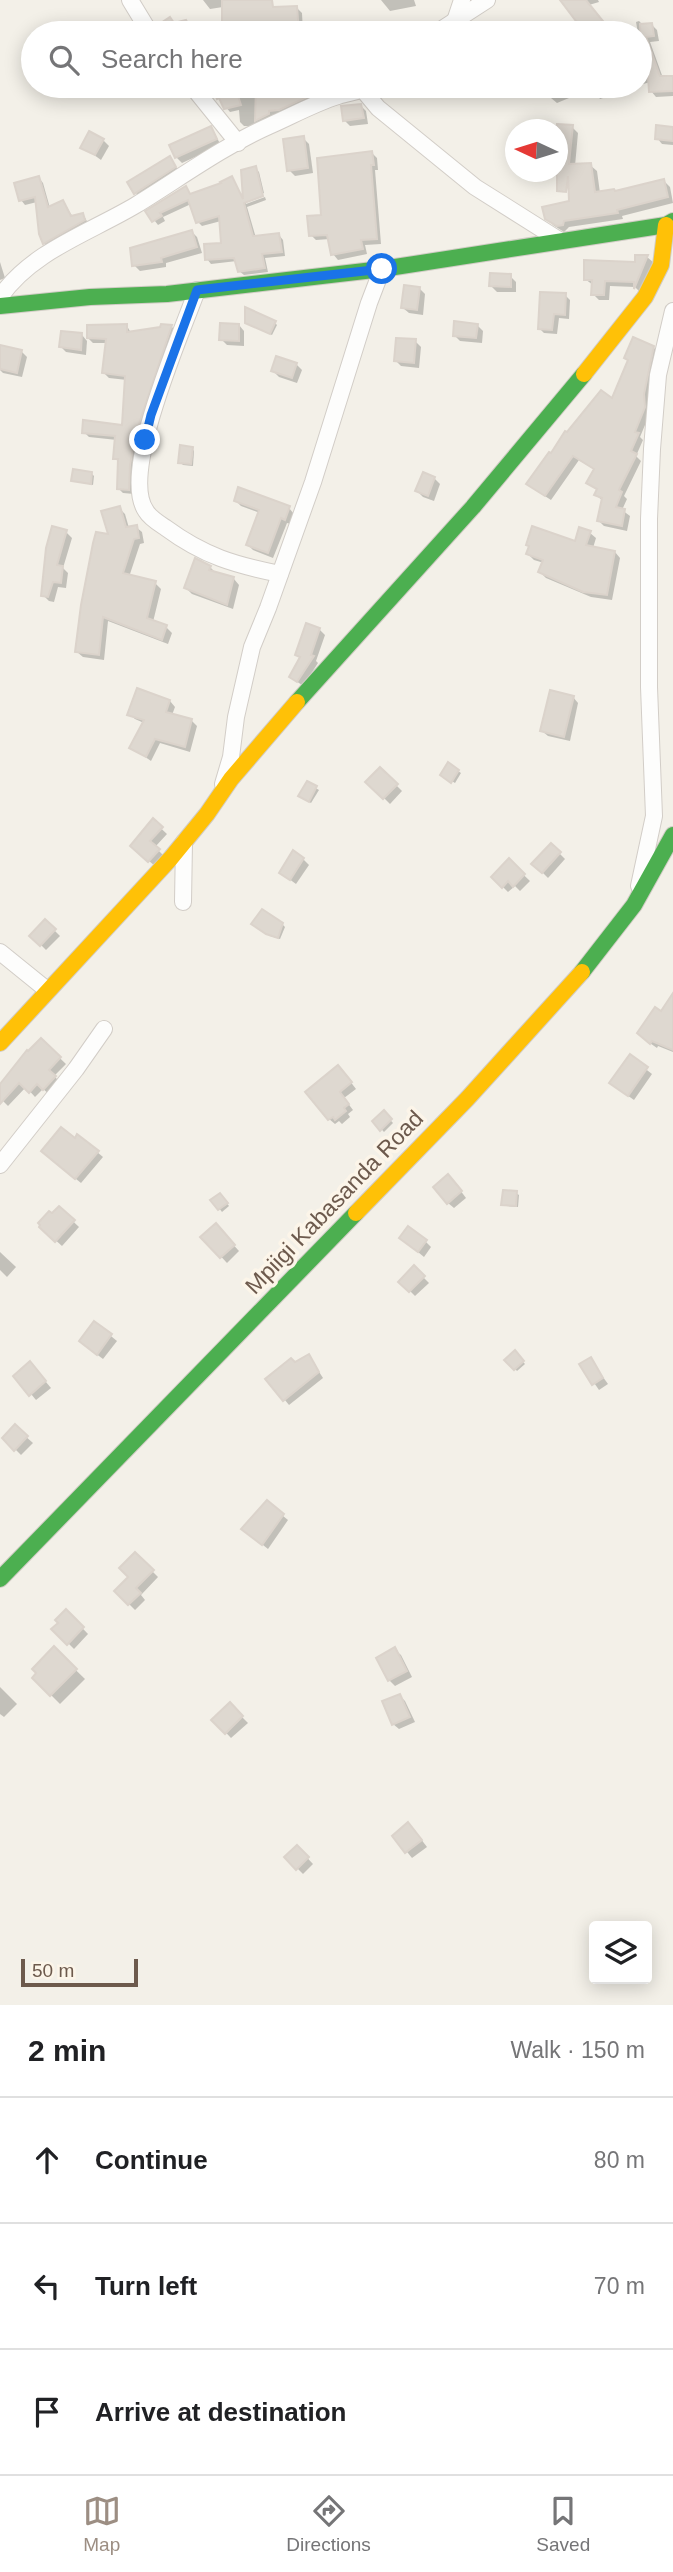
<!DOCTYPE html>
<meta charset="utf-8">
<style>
:root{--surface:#fff;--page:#f6f6f6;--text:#202124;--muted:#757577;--line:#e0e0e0;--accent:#9c8e83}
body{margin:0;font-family:Helvetica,sans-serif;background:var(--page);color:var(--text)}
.controls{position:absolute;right:21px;bottom:21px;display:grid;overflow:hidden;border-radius:7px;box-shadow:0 4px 18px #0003}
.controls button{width:63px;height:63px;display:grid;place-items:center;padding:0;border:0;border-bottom:2px solid var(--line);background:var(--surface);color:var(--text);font:35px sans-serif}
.compass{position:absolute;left:505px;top:119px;width:63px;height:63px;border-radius:50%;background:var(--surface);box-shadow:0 4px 18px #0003;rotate:274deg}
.scale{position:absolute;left:21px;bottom:18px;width:117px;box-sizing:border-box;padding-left:7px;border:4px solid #6d5a4d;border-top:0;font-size:19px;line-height:24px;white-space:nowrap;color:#6d5a4d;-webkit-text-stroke:5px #fcf5e9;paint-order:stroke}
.stop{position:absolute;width:21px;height:21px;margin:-16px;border:5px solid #1a73e8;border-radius:50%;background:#fff}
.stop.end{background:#1a73e8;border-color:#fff;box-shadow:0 2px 7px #0008}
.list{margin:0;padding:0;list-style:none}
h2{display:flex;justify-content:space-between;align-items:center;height:91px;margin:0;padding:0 28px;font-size:30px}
h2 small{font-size:23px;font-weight:400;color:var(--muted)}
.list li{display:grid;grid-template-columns:46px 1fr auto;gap:21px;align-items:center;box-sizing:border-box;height:126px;padding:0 28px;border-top:2px solid var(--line)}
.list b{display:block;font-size:26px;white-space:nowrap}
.list em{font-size:23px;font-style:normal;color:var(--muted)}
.icon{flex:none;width:38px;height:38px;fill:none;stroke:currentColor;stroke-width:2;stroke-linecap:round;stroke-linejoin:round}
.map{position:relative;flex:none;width:673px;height:2005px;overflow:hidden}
.search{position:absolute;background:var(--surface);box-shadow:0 4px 18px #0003;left:21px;right:21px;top:21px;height:77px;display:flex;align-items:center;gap:18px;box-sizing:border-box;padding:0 24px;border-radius:38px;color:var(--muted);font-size:26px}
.sheet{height:469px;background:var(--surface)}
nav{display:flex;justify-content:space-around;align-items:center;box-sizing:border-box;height:98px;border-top:2px solid var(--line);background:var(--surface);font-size:19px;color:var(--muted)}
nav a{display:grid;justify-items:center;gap:4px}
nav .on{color:var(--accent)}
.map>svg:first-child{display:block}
.shadow{fill:#0003}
.building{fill:#ded8d0;stroke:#dbd3cb;stroke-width:2}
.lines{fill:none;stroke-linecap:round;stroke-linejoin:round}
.street-casing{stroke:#d2cdc7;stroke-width:18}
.fast-casing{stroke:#d1ccc5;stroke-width:18}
.slow-casing{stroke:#d1ccc5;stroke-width:18}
.street{stroke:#fdfdfc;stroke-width:16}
.fast{stroke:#4caf50;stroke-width:16}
.slow{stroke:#ffc107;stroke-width:16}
.route{stroke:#1a73e8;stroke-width:9}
.labels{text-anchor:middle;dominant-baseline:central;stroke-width:7;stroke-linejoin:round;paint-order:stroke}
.street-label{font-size:23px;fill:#6d5a4d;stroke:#fcf5e9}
</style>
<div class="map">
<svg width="673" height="2005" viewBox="0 0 673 2005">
<rect width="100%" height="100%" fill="#f3f0e8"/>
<g class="shadow">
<polygon points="203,0 235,0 236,6 297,8 302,13 303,33 224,33 223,7 210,9"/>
<polygon points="381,0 414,0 416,6 390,11"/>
<polygon points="562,0 598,0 599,2 589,5 611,32 587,33"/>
<polygon points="639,21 644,26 652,25 657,30 659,41 650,42 663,78 673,77 673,96 656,97 651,91 650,82 640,85 640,67 643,71 640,33 638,33 636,22"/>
<polygon points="67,86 91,86 91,94 73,93"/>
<polygon points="214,86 317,86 319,97 284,113 272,115 273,119 258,126 244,126 240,122 239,110 230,112 218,98"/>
<polygon points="546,86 565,86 569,98 557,103 551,98"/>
<polygon points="592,86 638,86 600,99"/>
<polygon points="360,105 366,111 368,124 350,126 344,120"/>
<polygon points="552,125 572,127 578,133 575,166 590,165 597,171 600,193 616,193 664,181 670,187 673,203 622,216 623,219 569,227 564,232 553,225 547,218 571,203 570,177 559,178 552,172 558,172 558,130 551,130"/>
<polygon points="211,128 221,145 182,163 176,157"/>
<polygon points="673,129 673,145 662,144 657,138"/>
<polygon points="303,138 309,144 313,173 295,176 289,170"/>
<polygon points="103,140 109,146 101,160 83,147"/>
<polygon points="372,153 377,158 378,170 375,170 381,244 365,245 367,254 338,260 333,254 330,239 316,240 311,235 323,217"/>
<polygon points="170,158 180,173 141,198 136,193"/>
<polygon points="255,168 259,172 264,193 246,200 246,204 265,197 266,200 247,207 256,238 279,235 283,240 285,256 265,258 268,272 244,275 239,271 237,261 211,264 207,259 223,245 221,221 202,226 198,222 191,204 163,217 165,221 158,225 148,212 185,188 191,196 223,184 232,178 244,200"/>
<polygon points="39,178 43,183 50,208 63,202 73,217 83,214 89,225 49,248 44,243 37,202 25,205 21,200"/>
<polygon points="191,231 197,237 202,253 166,263 166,267 140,271 134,265"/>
<polygon points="636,257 647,257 653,262 640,292 635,287 610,286 609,300 599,300 593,294 593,285 585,279 636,264"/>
<polygon points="0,262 5,278 0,280"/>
<polygon points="510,276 516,282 516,292 497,292 491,286"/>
<polygon points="419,288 425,294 423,315 409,313 403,308"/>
<polygon points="565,295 570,300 569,319 559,318 557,334 544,333 539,328"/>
<polygon points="247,322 275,323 277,325 272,335"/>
<polygon points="239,325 244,331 244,346 227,345 221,339"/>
<polygon points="477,325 483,331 482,343 460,341 454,335"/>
<polygon points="127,326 131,333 162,328 162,326 172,327 176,332 134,494 123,493 118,488 119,463 115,458 117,440 89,437 84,432 124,427 127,380 109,378 104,373 107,343 93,343 88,338"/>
<polygon points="82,335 87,341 86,355 66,352 61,347"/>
<polygon points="415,341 421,347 419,368 401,366 395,360"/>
<polygon points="653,347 659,353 650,413 640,437 643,440 636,456 641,461 624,496 627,499 622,510 630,516 627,531 604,526 599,521 603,501 596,495 598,491 588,483 595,470 579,460 551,500 534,489 552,455 613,401"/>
<polygon points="21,351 27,357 22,377 3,373 0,370 0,355"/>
<polygon points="296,364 302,370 297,383 279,377 273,371"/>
<polygon points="192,448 194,451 193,466 183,465 180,462"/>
<polygon points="92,474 94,476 93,485 73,480"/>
<polygon points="434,478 440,484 434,501 423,497 417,491"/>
<polygon points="236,501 289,508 294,514 291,524 287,523 273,558 253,550 248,545 260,513 241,506"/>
<polygon points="119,508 125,514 129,528 136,527 142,532 144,543 140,544 129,577 155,583 161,589 153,622 166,627 172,633 168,644 108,621 104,660 83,657 77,652"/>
<polygon points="66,532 72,538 63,568 68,573 66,588 58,587 54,602 49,601 43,595"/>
<polygon points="590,533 596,538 593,548 615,552 620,558 612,600 591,597 546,578 540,572 544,563 534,560 528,554 576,543"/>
<polygon points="210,567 216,573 234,579 239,585 233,609 192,594 186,588"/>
<polygon points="319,629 325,635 316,661 318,663 303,686 291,677 301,658 297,655"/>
<polygon points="573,697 578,703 570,741 548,736 542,731"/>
<polygon points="170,701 175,707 172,715 191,720 197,726 190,752 160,743 151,761 131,747 144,723 135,719 129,714"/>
<polygon points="380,769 402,791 390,804 368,782"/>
<polygon points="458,771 461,773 455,783 442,775"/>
<polygon points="307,783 319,790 311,803 303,798"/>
<polygon points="153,821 167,834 155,847 164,856 155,866 137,851"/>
<polygon points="551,845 565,859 548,878 534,864"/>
<polygon points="303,859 309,865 296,884 281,873"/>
<polygon points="509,861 530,881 520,891 515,886 508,892 493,877"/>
<polygon points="45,921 60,936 46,950 32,936"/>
<polygon points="282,924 285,927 280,939 270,936 256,926"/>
<polygon points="673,996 673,1052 658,1046 657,1048 644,1039"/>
<polygon points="41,1040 66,1064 54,1076 60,1082 49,1094 43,1089 35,1097 26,1087 8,1106 0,1098 0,1086"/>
<polygon points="630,1057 652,1074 634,1100 617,1088"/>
<polygon points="343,1072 356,1089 344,1098 353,1110 348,1114 350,1117 342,1124 339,1121 335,1124 329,1119"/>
<polygon points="384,1113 393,1123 384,1132 374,1121"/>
<polygon points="75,1140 97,1152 103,1157 81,1183 49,1157"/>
<polygon points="454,1182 466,1198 454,1208 448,1203"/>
<polygon points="516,1193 519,1195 518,1207 506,1206 503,1204"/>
<polygon points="222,1197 229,1206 222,1212 213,1200"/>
<polygon points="59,1208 79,1227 62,1246 41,1227"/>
<polygon points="215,1225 239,1251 227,1263 203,1237"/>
<polygon points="401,1238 426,1242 431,1247 424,1257"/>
<polygon points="0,1252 16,1267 7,1277 0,1270"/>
<polygon points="414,1268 429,1283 415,1296 401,1282"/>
<polygon points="95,1323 117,1341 103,1359 87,1347"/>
<polygon points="515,1353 525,1364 517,1371 507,1360"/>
<polygon points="309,1356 323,1378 289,1405 268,1379"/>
<polygon points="590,1359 608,1384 599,1390 581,1364"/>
<polygon points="35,1369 51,1388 36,1400 31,1394"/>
<polygon points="15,1427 33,1443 21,1455 4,1438"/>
<polygon points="267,1503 288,1520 268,1549 248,1533"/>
<polygon points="135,1554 158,1577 141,1595 145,1600 135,1610 116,1591 131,1577"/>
<polygon points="66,1611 88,1634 74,1649 54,1629"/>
<polygon points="54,1649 85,1679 60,1704 34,1678"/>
<polygon points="395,1650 401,1655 412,1677 395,1686 389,1680"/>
<polygon points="0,1687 17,1704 4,1717 0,1714"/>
<polygon points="400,1696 405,1701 415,1722 399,1729 393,1724"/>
<polygon points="230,1705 248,1723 231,1738 214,1720"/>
<polygon points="414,1830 427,1847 412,1858 394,1836"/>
<polygon points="297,1847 313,1864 303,1874 286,1857"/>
</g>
<g class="building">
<polygon points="222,0 272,0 273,7 297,6 299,33 285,33 285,30 258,32 258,27 222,28"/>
<polygon points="560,0 586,0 607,26 598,33 585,33"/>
<polygon points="170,17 174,23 186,20 193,33 160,33 158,25"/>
<polygon points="652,23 654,36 646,37 660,76 673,76 673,91 649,92 648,76 642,78 640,24"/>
<polygon points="213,86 250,86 250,89 237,93 241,105 224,109 219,98 217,99"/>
<polygon points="256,86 315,86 316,93 279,110 269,111 269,114 255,121"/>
<polygon points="361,104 364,118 343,121 341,106"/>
<polygon points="557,124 573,125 569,164 591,163 595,192 614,189 615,191 664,179 668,197 617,210 618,213 564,221 563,225 557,226 545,219 542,207 569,201 568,176 566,192 557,191"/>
<polygon points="656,125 673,127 673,141 655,139"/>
<polygon points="211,126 217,139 175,158 169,145"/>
<polygon points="89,131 104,139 95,155 80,148"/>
<polygon points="304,136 308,168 287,171 283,139"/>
<polygon points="372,151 374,165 371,165 377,239 361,240 363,249 331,255 327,235 309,236 307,216 321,215 317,158"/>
<polygon points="170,156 176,167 134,194 127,182"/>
<polygon points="256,166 263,196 244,203 253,236 279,233 282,252 262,254 265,268 238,272 234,258 205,260 204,244 221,243 219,216 196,223 188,200 160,213 162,216 152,222 145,211 186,186 190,194 221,183 220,182 232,176 243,199 241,170"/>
<polygon points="39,176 48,207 63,200 71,216 83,213 85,220 43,244 39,234 35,197 19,201 14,183"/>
<polygon points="192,230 197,247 161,258 162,262 132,266 130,248"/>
<polygon points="635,255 648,255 634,289 634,282 605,281 604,295 591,295 592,280 584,280 584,260 635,262"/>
<polygon points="490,273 511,274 511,287 489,286"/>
<polygon points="404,285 420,287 417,310 401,308"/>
<polygon points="540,292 566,293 565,315 554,314 552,330 538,329"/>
<polygon points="245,307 276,321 270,334 245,323"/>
<polygon points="454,321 478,324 476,338 453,336"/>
<polygon points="220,323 239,324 239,341 219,340"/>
<polygon points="127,324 127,332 160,327 161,324 172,325 136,433 130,465 129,490 117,489 118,459 113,459 115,436 82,433 83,420 122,425 125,376 102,373 106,339 87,338 87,325"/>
<polygon points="61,331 82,333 81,350 59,347"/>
<polygon points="633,337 654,346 644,394 645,407 635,432 639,433 631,451 637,454 619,490 622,492 616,507 625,509 622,526 597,521 602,498 594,495 597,489 586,483 594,469 573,456 545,496 526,484 549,452 551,453 565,431 567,432 601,390 612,398 628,360 624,358"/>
<polygon points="396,338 416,339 414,363 394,361"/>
<polygon points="0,345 22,350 17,373 0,369"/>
<polygon points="276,356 297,363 292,378 271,371"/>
<polygon points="180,445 193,447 191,464 178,463"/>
<polygon points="73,469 92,472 91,484 71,481"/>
<polygon points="423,472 435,477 428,496 415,491"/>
<polygon points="238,487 290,506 285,520 281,518 268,553 246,545 259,510 234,501"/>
<polygon points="120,506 126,527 137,525 139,538 134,539 123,573 156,581 147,618 167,625 162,640 103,617 99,655 75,652 81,605 93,543 96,532 108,534 101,511"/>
<polygon points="52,526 67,530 57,565 63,566 61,583 53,582 48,597 41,596 46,548"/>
<polygon points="532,526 575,541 579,527 591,531 586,545 615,551 607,595 583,592 538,572 543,560 526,554 529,546 526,545"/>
<polygon points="195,558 211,566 209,570 234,577 227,605 184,588"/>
<polygon points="306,623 320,628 311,655 314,656 297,682 289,677 300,657 295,655"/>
<polygon points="137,688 170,700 166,712 192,719 185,747 155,739 146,757 129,748 144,720 127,715"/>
<polygon points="550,690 574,696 564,737 540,731"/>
<polygon points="448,762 459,770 451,783 440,775"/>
<polygon points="380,767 398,784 383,799 365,782"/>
<polygon points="307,781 317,786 309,802 298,796"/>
<polygon points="153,818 163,827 150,841 160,849 148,862 130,846"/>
<polygon points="551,843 561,852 542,873 531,864"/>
<polygon points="293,850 304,858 290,880 279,873"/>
<polygon points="509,858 525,874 513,887 508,881 502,888 491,877"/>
<polygon points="262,909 283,923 278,938 266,934 251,924"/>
<polygon points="45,919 56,929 40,946 29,936"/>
<polygon points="673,993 673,1050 652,1041 650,1044 637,1033 655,1007 661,1011"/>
<polygon points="41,1038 61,1057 49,1070 56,1076 43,1090 37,1084 29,1093 19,1083 0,1104 0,1084 27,1050 28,1051"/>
<polygon points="630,1054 648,1067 628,1096 609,1083"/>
<polygon points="338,1065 352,1082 340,1092 349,1104 344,1108 346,1111 335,1120 333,1117 328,1120 305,1092"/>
<polygon points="384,1110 392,1119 380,1131 372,1121"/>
<polygon points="61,1127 75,1138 77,1134 99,1151 75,1179 41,1151"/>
<polygon points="448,1174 462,1191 447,1204 433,1187"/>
<polygon points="503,1190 517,1191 516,1206 501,1205"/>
<polygon points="220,1193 228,1203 218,1210 210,1200"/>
<polygon points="59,1206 75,1220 55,1242 39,1227 40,1225 38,1223 49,1211 52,1213"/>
<polygon points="216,1223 235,1245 220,1258 200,1237"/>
<polygon points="408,1226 427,1240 418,1252 399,1238"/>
<polygon points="414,1265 425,1276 409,1292 398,1282"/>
<polygon points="94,1321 112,1334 97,1355 79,1341"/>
<polygon points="515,1350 524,1361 514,1370 504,1360"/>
<polygon points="309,1354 319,1372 283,1401 265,1379 291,1358 295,1362"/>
<polygon points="591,1357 603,1378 592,1385 579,1364"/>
<polygon points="30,1361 46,1381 29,1396 13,1376"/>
<polygon points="15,1424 28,1436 14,1451 2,1438"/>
<polygon points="267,1500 284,1514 262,1545 241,1529"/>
<polygon points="135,1552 154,1570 136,1588 141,1593 128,1605 114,1591 128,1577 119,1568"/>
<polygon points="66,1609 84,1627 67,1645 51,1629 58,1623 55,1620"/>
<polygon points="54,1646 77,1669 50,1696 32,1678 36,1673 32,1669"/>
<polygon points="395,1647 407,1671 388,1681 376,1658"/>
<polygon points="400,1694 410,1717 392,1725 382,1701"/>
<polygon points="230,1702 243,1716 225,1734 211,1720"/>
<polygon points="408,1822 422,1840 405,1853 392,1836"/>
<polygon points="297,1845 309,1857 296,1870 284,1857"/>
</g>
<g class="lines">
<defs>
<g id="street">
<polyline points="130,0 150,33"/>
<polyline points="455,21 462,0"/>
<polyline points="436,33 487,0"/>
<polyline points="192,86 238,143"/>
<polyline points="363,90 378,108 475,187 559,240"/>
<path d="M197,290C182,333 119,473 146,511C150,518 160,524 166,528C204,556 235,565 280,574"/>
<path d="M0,297C32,251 89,233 136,205C180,178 222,147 269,126C292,116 315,103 338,96C348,92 359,93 368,86"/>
<polyline points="223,784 231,757 236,717 252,647 268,608 313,482 369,303 382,269"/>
<polyline points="639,886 654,816 649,687 649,519 652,449 658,375 673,311"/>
<polyline points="183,902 184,842"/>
<polyline points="0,952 47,990"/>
<polyline points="0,1165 76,1069 104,1029"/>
</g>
<g id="fast">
<polyline points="0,306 90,297 167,294 382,269 666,225 673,221"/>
<polyline points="297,702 473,507 584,374"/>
<polyline points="582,972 634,905 673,835"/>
<polyline points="0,1579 356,1213"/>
</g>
<g id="slow">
<polyline points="584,374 645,297 661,265 666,225"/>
<polyline points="0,1043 171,858 207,814 231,779 297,702"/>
<polyline points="356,1213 467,1099 582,972"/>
</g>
</defs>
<use href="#street" class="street-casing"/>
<use href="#fast" class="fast-casing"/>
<use href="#slow" class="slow-casing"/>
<use href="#street" class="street"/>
<use href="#fast" class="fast"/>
<use href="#slow" class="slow"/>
</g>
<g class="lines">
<polyline class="route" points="145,440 151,415 197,290 382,269"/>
</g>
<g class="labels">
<g class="street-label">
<text transform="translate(334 1202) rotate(-46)">Mpiigi Kabasanda Road</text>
</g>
</g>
</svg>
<div class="controls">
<button><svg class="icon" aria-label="layers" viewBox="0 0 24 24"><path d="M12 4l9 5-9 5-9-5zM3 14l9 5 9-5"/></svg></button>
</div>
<svg class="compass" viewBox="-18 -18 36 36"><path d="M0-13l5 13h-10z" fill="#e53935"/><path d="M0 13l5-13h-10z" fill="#757577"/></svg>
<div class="scale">50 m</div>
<div class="stop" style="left:382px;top:269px"></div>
<div class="stop end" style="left:145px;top:440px"></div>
<div class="search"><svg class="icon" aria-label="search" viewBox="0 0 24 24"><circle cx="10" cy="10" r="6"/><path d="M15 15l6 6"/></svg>Search here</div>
</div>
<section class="sheet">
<h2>2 min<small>Walk · 150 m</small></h2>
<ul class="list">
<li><svg class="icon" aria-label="ahead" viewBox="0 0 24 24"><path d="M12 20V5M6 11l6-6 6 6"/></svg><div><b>Continue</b></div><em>80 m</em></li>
<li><svg class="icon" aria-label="left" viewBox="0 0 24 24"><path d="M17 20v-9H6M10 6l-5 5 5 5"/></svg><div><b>Turn left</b></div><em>70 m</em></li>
<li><svg class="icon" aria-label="arrive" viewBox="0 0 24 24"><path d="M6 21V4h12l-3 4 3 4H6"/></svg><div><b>Arrive at destination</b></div></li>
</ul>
</section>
<nav>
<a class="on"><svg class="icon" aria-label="map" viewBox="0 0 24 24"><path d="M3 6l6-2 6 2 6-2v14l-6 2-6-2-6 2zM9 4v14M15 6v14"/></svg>Map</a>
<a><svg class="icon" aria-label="directions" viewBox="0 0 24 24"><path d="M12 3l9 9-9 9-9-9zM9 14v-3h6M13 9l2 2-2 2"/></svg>Directions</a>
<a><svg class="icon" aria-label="saved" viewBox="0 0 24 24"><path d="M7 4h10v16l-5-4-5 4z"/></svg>Saved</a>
</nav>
